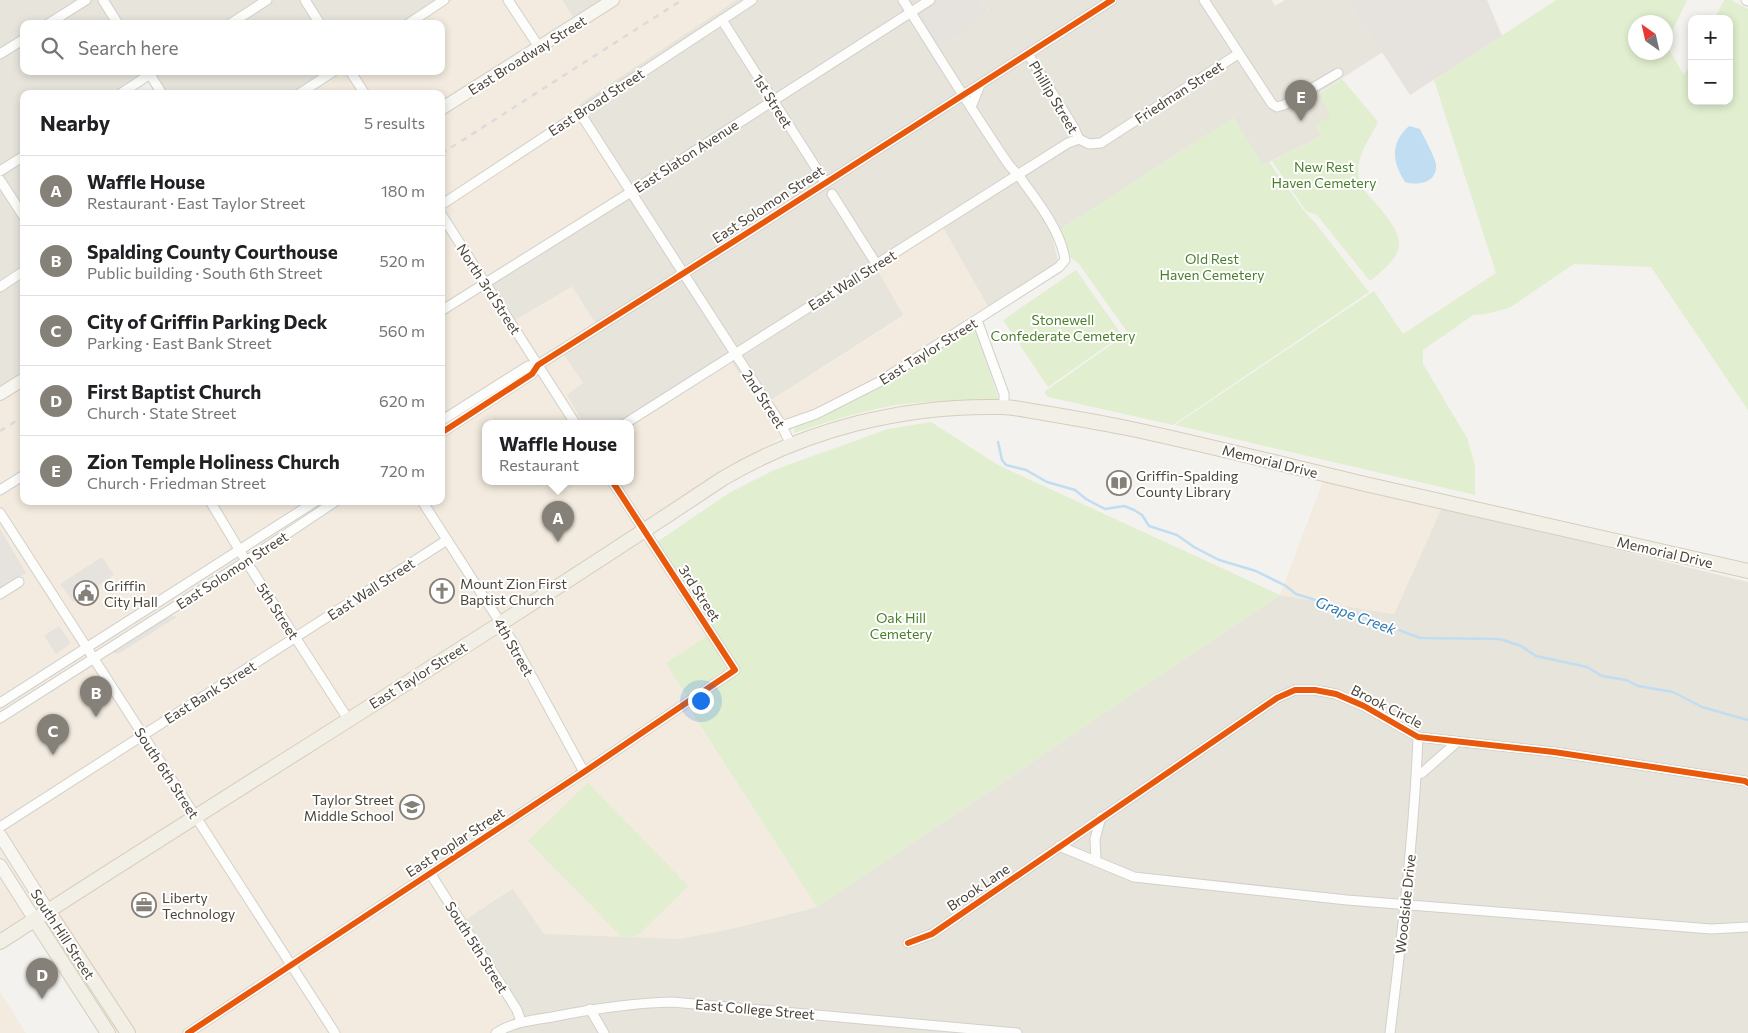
<!DOCTYPE html>
<meta charset="utf-8">
<style>
:root{--surface:#fff;--page:#f2f2f2;--text:#202124;--muted:#757577;--line:#e0e0e0;--accent:#868178}
body{margin:0;font-family:Commissioner,sans-serif;background:var(--page);color:var(--text)}
.controls{position:absolute;right:15px;top:15px;display:grid;overflow:hidden;border-radius:10px;box-shadow:0 2px 8px #0003}
.controls button{width:45px;height:45px;display:grid;place-items:center;padding:0;border:0;border-bottom:1px solid var(--line);background:var(--surface);color:var(--text);font:25px sans-serif}
.compass{position:absolute;left:1628px;top:15px;width:45px;height:45px;border-radius:50%;background:var(--surface);box-shadow:0 2px 8px #0003;rotate:326deg}
.you{position:absolute;left:700px;top:700px;width:18px;height:18px;margin:-12px;border:4px solid #fff;border-radius:50%;background:#1a73e8;box-shadow:0 0 0 8px #1a73e833}
.badge{display:grid;place-items:center;width:32px;height:32px;border-radius:50%;background:var(--accent);color:#fff;font-size:16px;font-weight:700}
.pin{position:absolute;translate:-50% -41px;filter:drop-shadow(0 1px 2px #0008)}
.pin::after{content:'';position:absolute;top:26px;width:18px;height:15px;background:inherit;clip-path:polygon(0 0,100% 0,50% 100%)}
.popup{position:absolute;left:482px;top:420px;width:152px;height:65px;box-sizing:border-box;display:grid;place-content:center;border-radius:10px;background:var(--surface);filter:drop-shadow(0 1px 4px #0005);font-size:16px;white-space:nowrap;color:var(--muted)}
.popup b{font-size:19px;color:var(--text)}
.popup::after{content:'';position:absolute;left:50%;top:100%;margin-left:-10px;border:10px solid transparent;border-top-color:var(--surface)}
.list{margin:0;padding:0;list-style:none}
h2{display:flex;justify-content:space-between;align-items:center;height:65px;margin:0;padding:0 20px;font-size:21px}
h2 small{font-size:16px;font-weight:400;color:var(--muted)}
.list li{display:grid;grid-template-columns:32px 1fr auto;gap:15px;align-items:center;box-sizing:border-box;height:70px;padding:0 20px;border-top:1px solid var(--line)}
.list b{display:block;font-size:19px;white-space:nowrap}
.list p{margin:0;font-size:16px;white-space:nowrap;color:var(--muted)}
.list em{font-size:16px;font-style:normal;color:var(--muted)}
.icon{flex:none;width:28px;height:28px;fill:none;stroke:currentColor;stroke-width:2;stroke-linecap:round;stroke-linejoin:round}
.map{position:relative;flex:none;width:1748px;height:1033px;overflow:hidden}
.search{position:absolute;background:var(--surface);box-shadow:0 2px 8px #0003;left:20px;top:20px;width:425px;height:55px;display:flex;align-items:center;gap:12px;box-sizing:border-box;padding:0 18px;border-radius:10px;color:var(--muted);font-size:19px}
.panel{position:absolute;background:var(--surface);box-shadow:0 2px 8px #0003;left:20px;top:90px;width:425px;height:415px;border-radius:10px}
.map>svg:first-child{display:block}
.residential{fill:#e7e4dc}
.commercial{fill:#f3ebdf}
.industrial{fill:#e6e2de}
.green{fill:#e1eecf;fill-rule:evenodd}
.parking{fill:#e6e3df}
.water{fill:#c0ddf1}
.lines{fill:none;stroke-linecap:round;stroke-linejoin:round}
.stream{stroke:#c0ddf1;stroke-width:2.5}
.street-casing{stroke:#d2d0cb;stroke-width:11}
.secondary-casing{stroke:#d3cfc5;stroke-width:14}
.primary-casing{stroke:#d6cebb;stroke-width:16}
.street{stroke:#fdfdfc;stroke-width:9}
.secondary{stroke:#f7f6f1;stroke-width:12}
.primary{stroke:#f2efe6;stroke-width:14}
.rail{stroke:#dbdbda;stroke-width:2.5;stroke-dasharray:6 6;stroke-linecap:butt}
.cycleway-casing{stroke:#fff;stroke-width:9}
.cycleway{stroke:#e8590c;stroke-width:6}
.labels{text-anchor:middle;dominant-baseline:central;stroke-width:4;stroke-linejoin:round;paint-order:stroke}
.street-label{font-size:14px;fill:#4b4439;stroke:#fff}
.park-label{font-size:14px;fill:#4a7f2a;stroke:#fff}
.poi-label{font-size:14px;fill:#4b4439;stroke:#fff;text-anchor:start}
.water-label{font-size:15px;font-style:italic;fill:#2e7ab2;stroke:#fff}
</style>
<div class="map">
<svg width="1748" height="1033" viewBox="0 0 1748 1033">
<rect width="100%" height="100%" fill="#f4f2ee"/>
<g class="residential">
<polygon points="0,0 453,0 415,24 24,24 24,71 341,71 306,94 165,94 154,78 129,94 24,94 24,379 0,394"/>
<polygon points="562,0 615,0 577,24"/>
<polygon points="736,0 905,0 989,12 981,0 1272,0 1275,6 1285,0 1348,0 1383,52 1319,93 1332,116 1321,136 1263,165 1233,118 1052,235 1058,261 988,307 942,226 904,315 762,406 630,423 583,423 566,395 561,350 597,326 572,287 512,322 490,284 636,193 579,104"/>
<polygon points="1442,507 1748,582 1748,1033 503,1033 460,923 513,888 726,930 817,907 1280,595 1394,614"/>
</g>
<g class="commercial">
<polygon points="453,0 562,0 577,24 615,0 736,0 579,104 636,193 490,284 512,322 572,287 597,326 561,350 583,383 567,395 583,423 486,423 486,481 630,481 631,424 731,361 762,406 904,316 876,268 942,225 988,307 645,523 715,632 666,663 692,705 688,708 817,907 726,930 680,939 544,934 512,888 461,923 521,1021 503,1033 113,1033 35,917 0,940 0,394 24,379 24,501 441,501 441,94 306,94 341,71 441,71 441,24 415,24"/>
<polygon points="1324,478 1442,507 1394,614 1280,595"/>
<polygon points="0,992 26,1033 0,1033"/>
</g>
<g class="industrial">
<polygon points="905,0 981,0 989,13 936,49"/>
<polygon points="1348,0 1487,0 1502,36 1410,95"/>
</g>
<g class="green">
<path d="M1556,0H1687L1666,44L1684,75L1692,61V101H1729V19H1714L1724,0H1731L1748,9V410L1651,267L1574,264L1509,308L1485,314L1473,315L1423,350V364L1467,438L1475,465V495L1175,425L1374,291L1403,334L1496,273L1434,80ZM1666,22V52H1636V22Z"/>
<path d="M1342,79L1378,122C1370,138 1354,160 1359,179C1361,188 1368,195 1374,201C1405,238 1411,249 1370,281L1317,215L1306,211L1272,161L1321,136L1315,125L1331,116L1319,94Z"/>
<polygon points="1233,118 1263,165 1269,162 1305,212 1316,224 1369,292 1173,425 1048,397 1044,392 1128,333 1079,264 1070,257 1060,230"/>
<polygon points="1076,270 1122,335 1048,387 1003,320"/>
<path d="M975,327L999,400C963,401 926,400 891,406C858,412 826,422 794,433L795,426L837,409L878,389Z"/>
<polygon points="931,422 998,465 1280,595 817,907 688,707 692,705 666,663 715,631 657,542 729,493 774,470 888,429"/>
<polygon points="588,783 688,886 638,935 623,938 528,841"/>
</g>
<g class="parking">
<polygon points="0,529 26,573 0,589"/>
<polygon points="102,557 114,575 73,602 60,584"/>
<polygon points="166,613 177,617 118,654 108,651"/>
<polygon points="59,626 71,643 56,654 44,636"/>
</g>
<path class="water" d="M1409,126L1420,129C1423,136 1436,158 1436,165C1437,183 1418,186 1405,182C1392,161 1390,143 1409,126Z"/>
<g class="lines">
<polyline class="stream" points="998,442 1002,460 1006,465 1026,470 1047,482 1075,490 1086,499 1105,509 1124,506 1134,510 1142,515 1149,526 1177,535 1194,547 1219,560 1256,571 1286,586 1296,594 1338,607 1420,638 1500,639 1521,646 1536,656 1578,665 1587,667 1602,676 1626,680 1638,686 1673,692 1702,707 1748,720"/>
<defs>
<g id="street">
<polyline points="103,0 118,24"/>
<polyline points="305,0 320,24"/>
<polyline points="508,0 539,47"/>
<polyline points="1204,0 1272,104 1277,107 1284,105 1338,73"/>
<polyline points="1746,0 1748,1"/>
<polyline points="722,20 825,182"/>
<polyline points="48,24 86,0"/>
<polyline points="230,24 267,0"/>
<polyline points="408,24 444,0"/>
<polyline points="0,54 24,39"/>
<polyline points="1028,54 1074,128 1079,139"/>
<polyline points="148,71 162,94"/>
<polyline points="350,71 365,94"/>
<polyline points="120,94 155,71"/>
<polyline points="299,94 334,71"/>
<polyline points="971,107 980,85"/>
<polyline points="580,113 782,426 791,445"/>
<polyline points="1079,139 1089,144 1101,143 1238,54"/>
<polyline points="0,171 24,156"/>
<polyline points="0,180 24,217"/>
<polyline points="832,194 877,265"/>
<polyline points="441,205 752,0"/>
<polyline points="441,214 575,423"/>
<polyline points="0,287 24,271"/>
<polyline points="441,311 631,192 930,0"/>
<polyline points="977,320 1004,394 1004,407"/>
<polyline points="441,421 528,366 538,365"/>
<polyline points="626,423 1068,143 1079,139"/>
<path d="M782,426L816,414L879,382L1059,267L1065,260C1061,232 1040,205 1024,183C1020,176 1014,171 1009,165C972,111 938,55 903,0"/>
<polyline points="441,433 532,374 538,365 733,242 1112,0"/>
<polyline points="0,490 24,475"/>
<polyline points="210,501 246,561 348,719"/>
<polyline points="422,501 514,644 584,772"/>
<polyline points="0,513 335,1033"/>
<polyline points="0,594 19,582"/>
<polyline points="0,703 316,501"/>
<polyline points="0,718 234,569 336,501"/>
<polyline points="1417,774 1422,773 1457,742"/>
<polyline points="0,827 447,540"/>
<polyline points="1059,846 1134,877 1347,900 1711,929 1748,927"/>
<polyline points="1096,861 1095,839 1101,817"/>
<polyline points="430,873 517,1010 521,1022"/>
<polyline points="908,943 932,934 1277,698 1295,690 1315,690 1336,694 1364,706 1418,737 1554,752 1745,781 1748,783"/>
<polyline points="590,1009 604,1033"/>
<polyline points="188,1033 584,772 735,670 612,481"/>
<path d="M496,1033C513,1022 533,1020 552,1017C592,1009 631,1003 672,1002L1017,1033"/>
<path d="M1390,1033C1402,935 1414,836 1418,737"/>
</g>
<g id="secondary">
<polyline points="441,109 613,0"/>
<polyline points="0,394 24,379"/>
<polyline points="0,835 48,911"/>
<polyline points="0,865 35,920"/>
</g>
<g id="primary">
<polyline points="48,911 128,1033"/>
<polyline points="35,920 108,1033"/>
<path d="M0,942C240,786 484,638 722,479C806,429 903,405 1001,407C1013,407 1026,410 1038,412C1068,417 1097,422 1127,428C1207,445 1285,465 1365,484C1492,514 1620,541 1748,571"/>
</g>
</defs>
<use href="#street" class="street-casing"/>
<use href="#secondary" class="secondary-casing"/>
<use href="#primary" class="primary-casing"/>
<use href="#street" class="street"/>
<use href="#secondary" class="secondary"/>
<use href="#primary" class="primary"/>
<g class="rail">
<polyline points="441,154 682,0"/>
<polyline points="0,431 24,416"/>
</g>
<defs>
<g id="cycleway">
<polyline points="441,433 532,374 538,365 733,242 1112,0"/>
<polyline points="908,943 932,934 1277,698 1295,690 1315,690 1336,694 1364,706 1418,737 1554,752 1745,781 1748,783"/>
<polyline points="188,1033 584,772 735,670 612,481"/>
</g>
</defs>
<use href="#cycleway" class="cycleway-casing"/>
<use href="#cycleway" class="cycleway"/>
</g>
<defs>
<symbol id="library-ring" viewBox="-11 -11 22 22"><circle r="9.5" fill="#fff" stroke="#868178" stroke-width="1.5"/><path d="M-6-4Q-3-5.5-.7-3.5V5Q-3 3-6 4ZM6-4Q3-5.5 .7-3.5V5Q3 3 6 4Z" fill="#868178"/></symbol>
<symbol id="church-ring" viewBox="-11 -11 22 22"><circle r="9.5" fill="#fff" stroke="#868178" stroke-width="1.5"/><path d="M-1.2-6h2.4v3.5h3.3v2.4h-3.3V6h-2.4V-.1h-3.3v-2.4h3.3Z" fill="#868178"/></symbol>
<symbol id="civic-ring" viewBox="-11 -11 22 22"><circle r="9.5" fill="#fff" stroke="#868178" stroke-width="1.5"/><path d="M-.6-6.5H3V-4.5H.6V-3L4-1V1h2V6H-6V1h2V-1L-.6-3ZM-1.2 2.5V6h2.4V2.5Z" fill="#868178"/></symbol>
<symbol id="school-ring" viewBox="-11 -11 22 22"><circle r="9.5" fill="#fff" stroke="#868178" stroke-width="1.5"/><path d="M0-5L7-2L0 1L-7-2ZM-4 1L0 2.5L4 1V4Q0 6-4 4Z" fill="#868178"/></symbol>
<symbol id="office-ring" viewBox="-11 -11 22 22"><circle r="9.5" fill="#fff" stroke="#868178" stroke-width="1.5"/><path d="M-6-3h4V-5.5h4V-3h4V5H-6ZM-1-4.5V-3h2v-1.5ZM-6 0V1H6V0Z" fill="#868178"/></symbol>
</defs>
<g fill-rule="evenodd">
<use href="#library-ring" x="1105" y="469" width="28" height="28"/>
<use href="#church-ring" x="428" y="577" width="28" height="28"/>
<use href="#civic-ring" x="72" y="579" width="28" height="28"/>
<use href="#school-ring" x="398" y="793" width="28" height="28"/>
<use href="#office-ring" x="130" y="891" width="28" height="28"/>
</g>
<g class="labels">
<g class="street-label">
<text transform="translate(527 55) rotate(-32)">East Broadway Street</text>
<text transform="translate(1179 92) rotate(-33)">Friedman Street</text>
<text transform="translate(1054 97) rotate(59)">Phillip Street</text>
<text transform="translate(773 101) rotate(58)">1st Street</text>
<text transform="translate(596 102) rotate(-33)">East Broad Street</text>
<text transform="translate(686 156) rotate(-33)">East Slaton Avenue</text>
<text transform="translate(768 204) rotate(-33)">East Solomon Street</text>
<text transform="translate(852 280) rotate(-32)">East Wall Street</text>
<text transform="translate(489 289) rotate(57)">North 3rd Street</text>
<text transform="translate(928 351) rotate(-32)">East Taylor Street</text>
<text transform="translate(764 399) rotate(57)">2nd Street</text>
<text transform="translate(1270 461) rotate(14)">Memorial Drive</text>
<text transform="translate(1665 552) rotate(13)">Memorial Drive</text>
<text transform="translate(232 570) rotate(-33)">East Solomon Street</text>
<text transform="translate(371 589) rotate(-33)">East Wall Street</text>
<text transform="translate(700 593) rotate(57)">3rd Street</text>
<text transform="translate(278 611) rotate(57)">5th Street</text>
<text transform="translate(514 647) rotate(60)">4th Street</text>
<text transform="translate(418 675) rotate(-32)">East Taylor Street</text>
<text transform="translate(210 692) rotate(-32)">East Bank Street</text>
<text transform="translate(1387 706) rotate(27)">Brook Circle</text>
<text transform="translate(167 773) rotate(57)">South 6th Street</text>
<text transform="translate(455 842) rotate(-33)">East Poplar Street</text>
<text transform="translate(978 887) rotate(-34)">Brook Lane</text>
<text transform="translate(1405 904) rotate(-84)">Woodside Drive</text>
<text transform="translate(63 934) rotate(57)">South Hill Street</text>
<text transform="translate(477 947) rotate(58)">South 5th Street</text>
<text transform="translate(755 1009) rotate(5)">East College Street</text>
</g>
<g class="park-label">
<text x="1324" y="166">New Rest<tspan x="1324" dy="16">Haven Cemetery</tspan></text>
<text x="1212" y="258">Old Rest<tspan x="1212" dy="16">Haven Cemetery</tspan></text>
<text x="1063" y="319">Stonewell<tspan x="1063" dy="16">Confederate Cemetery</tspan></text>
<text x="901" y="617">Oak Hill<tspan x="901" dy="16">Cemetery</tspan></text>
</g>
<g class="poi-label">
<text x="1136" y="475">Griffin-Spalding<tspan x="1136" dy="16">County Library</tspan></text>
<text x="460" y="583">Mount Zion First<tspan x="460" dy="16">Baptist Church</tspan></text>
<text x="104" y="585">Griffin<tspan x="104" dy="16">City Hall</tspan></text>
<text x="394" y="799" text-anchor="end">Taylor Street<tspan x="394" dy="16">Middle School</tspan></text>
<text x="162" y="897">Liberty<tspan x="162" dy="16">Technology</tspan></text>
</g>
<g class="water-label">
<text transform="translate(1356 615) rotate(20)">Grape Creek</text>
</g>
</g>
</svg>
<div class="controls">
<button>+</button>
<button>−</button>
</div>
<svg class="compass" viewBox="-18 -18 36 36"><path d="M0-13l5 13h-10z" fill="#e53935"/><path d="M0 13l5-13h-10z" fill="#757577"/></svg>
<div class="you"></div>
<div class="pin badge" style="left:558px;top:542px">A</div>
<div class="popup"><b>Waffle House</b>Restaurant</div>
<div class="pin badge" style="left:96px;top:717px">B</div>
<div class="pin badge" style="left:53px;top:755px">C</div>
<div class="pin badge" style="left:42px;top:999px">D</div>
<div class="pin badge" style="left:1301px;top:121px">E</div>
<div class="search"><svg class="icon" aria-label="search" viewBox="0 0 24 24"><circle cx="10" cy="10" r="6"/><path d="M15 15l6 6"/></svg>Search here</div>
<section class="panel">
<h2>Nearby<small>5 results</small></h2>
<ul class="list">
<li><span class="badge">A</span><div><b>Waffle House</b><p>Restaurant · East Taylor Street</p></div><em>180 m</em></li>
<li><span class="badge">B</span><div><b>Spalding County Courthouse</b><p>Public building · South 6th Street</p></div><em>520 m</em></li>
<li><span class="badge">C</span><div><b>City of Griffin Parking Deck</b><p>Parking · East Bank Street</p></div><em>560 m</em></li>
<li><span class="badge">D</span><div><b>First Baptist Church</b><p>Church · State Street</p></div><em>620 m</em></li>
<li><span class="badge">E</span><div><b>Zion Temple Holiness Church</b><p>Church · Friedman Street</p></div><em>720 m</em></li>
</ul>
</section>
</div>
